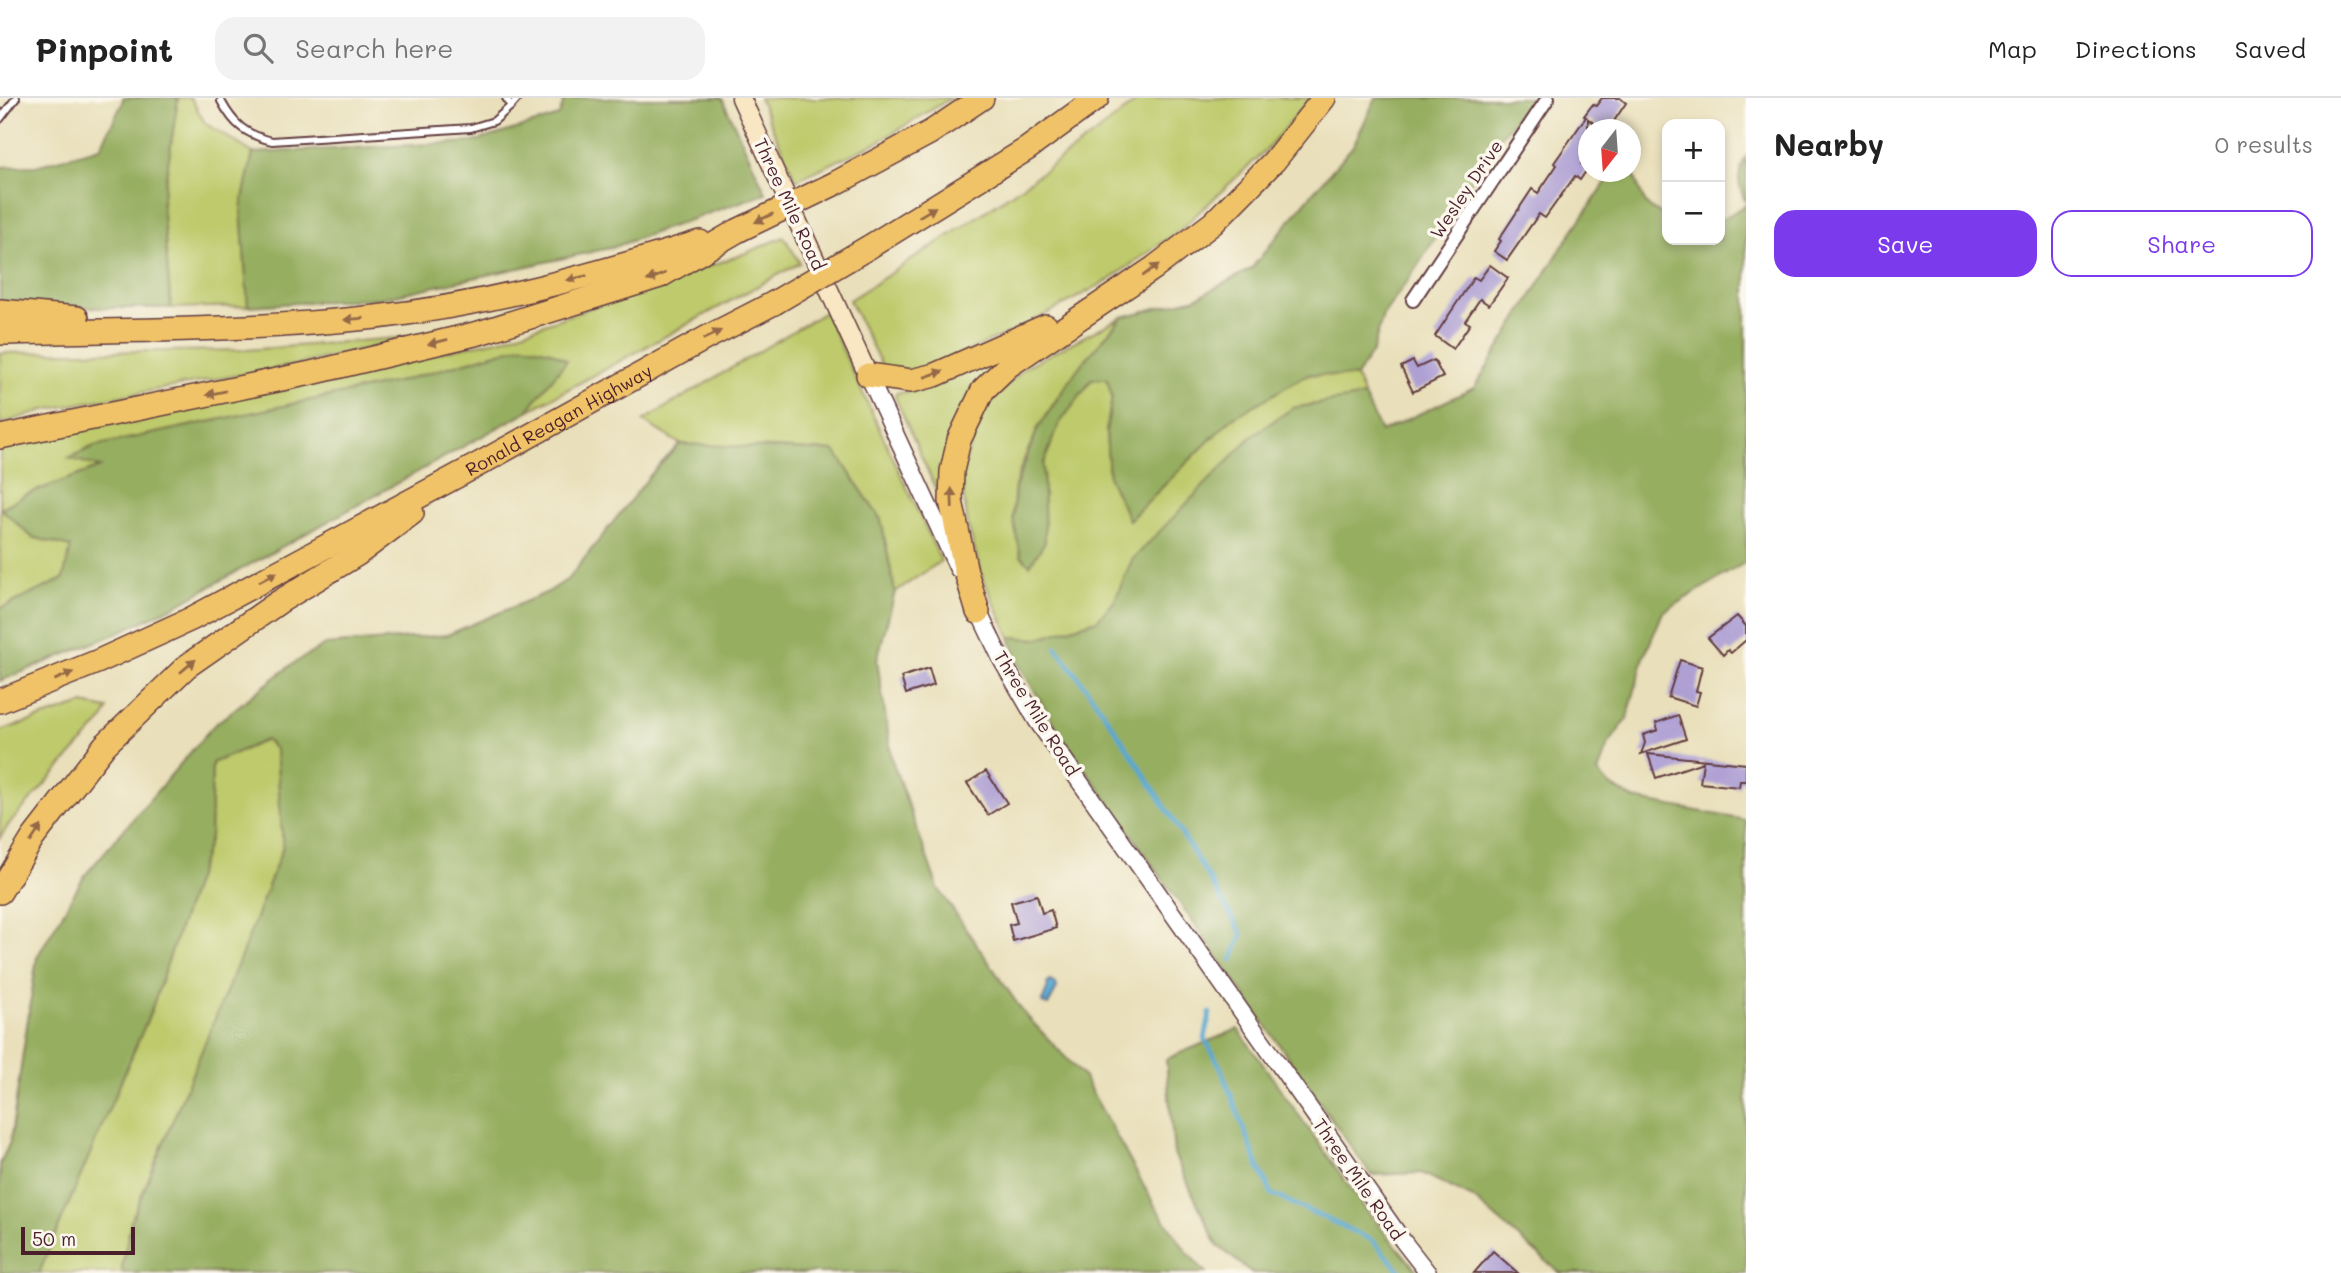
<!DOCTYPE html>
<meta charset="utf-8">
<style>
:root{--surface:#fff;--page:#f2f2f2;--text:#222;--muted:#767676;--line:#e0e0e0;--accent:#7c3aed}
body{margin:0;font-family:Mali,sans-serif;background:var(--page);color:var(--text)}
.controls{position:absolute;right:21px;top:21px;display:grid;overflow:hidden;border-radius:14px;box-shadow:0 4px 10px #0003}
.controls button{width:63px;height:63px;display:grid;place-items:center;padding:0;border:0;border-bottom:2px solid var(--line);background:var(--surface);color:var(--text);font:35px sans-serif}
.compass{position:absolute;left:1578px;top:21px;width:63px;height:63px;border-radius:50%;background:var(--surface);box-shadow:0 4px 10px #0003;rotate:197deg}
.scale{position:absolute;left:21px;bottom:18px;width:114px;box-sizing:border-box;padding-left:7px;border:4px solid #4a1f2b;border-top:0;font-size:19px;line-height:24px;white-space:nowrap;color:#4a1f2b;-webkit-text-stroke:5px #fbf7ec;paint-order:stroke}
.list{margin:0;padding:0;list-style:none}
h2{display:flex;justify-content:space-between;align-items:center;height:91px;margin:0;padding:0 28px;font-size:30px}
h2 small{font-size:23px;font-weight:400;color:var(--muted)}
.actions{display:flex;gap:14px;padding:21px 28px}
.actions a{flex:1;padding:16px 0;border:2px solid var(--accent);border-radius:21px;text-align:center;font-size:24px;color:var(--accent)}
.actions .main{background:var(--accent);color:#fff}
.icon{flex:none;width:38px;height:38px;fill:none;stroke:currentColor;stroke-width:2;stroke-linecap:round;stroke-linejoin:round}
.map{position:relative;flex:none;width:1746px;height:1175px;overflow:hidden}
header{display:flex;align-items:center;gap:42px;box-sizing:border-box;height:98px;padding:0 35px;background:var(--surface);border-bottom:2px solid var(--line)}
header strong{font-size:33px}
nav{display:flex;gap:38px;margin-inline-start:auto;font-size:24px}
.search{width:490px;height:63px;background:var(--page);display:flex;align-items:center;gap:18px;box-sizing:border-box;padding:0 24px;border-radius:21px;color:var(--muted);font-size:26px}
main{display:flex}
aside{flex:1;background:var(--surface)}
.map>svg:first-child{display:block}
.green{fill:#beca6c;stroke:#84744c;stroke-width:2}
.forest{fill:#96ae60;stroke:#706646;stroke-width:2}
.water{fill:#58a8d2;stroke:#51647e;stroke-width:2}
.lines{fill:none;stroke-linecap:round;stroke-linejoin:round}
.stream{stroke:#58a8d2;stroke-width:4.5}
.building{fill:#afa0d4}
.service-casing{stroke:#623c40;stroke-width:10}
.minor-casing{stroke:#623c40;stroke-width:16}
.tertiary-casing{stroke:#623c40;stroke-width:19}
.secondary-casing{stroke:#623c40;stroke-width:21}
.motorway-casing{stroke:#623c40;stroke-width:26}
.service{stroke:#fff;stroke-width:6}
.minor{stroke:#fff;stroke-width:12}
.tertiary{stroke:#fff;stroke-width:16}
.secondary{stroke:#f9e7c3;stroke-width:18}
.motorway{stroke:#f1c369;stroke-width:23}
.motorway-bridge-casing{stroke:#623c40;stroke-width:26;stroke-linecap:butt}
.motorway-bridge{stroke:#f1c369;stroke-width:23}
.oneway{fill:#956947}
.labels{text-anchor:middle;dominant-baseline:central;stroke-width:7;stroke-linejoin:round;paint-order:stroke}
.street-label{font-size:18px;fill:#4a1f2b;stroke:#fbf7ec}
</style>
<header>
<strong>Pinpoint</strong>
<div class="search"><svg class="icon" aria-label="search" viewBox="0 0 24 24"><circle cx="10" cy="10" r="6"/><path d="M15 15l6 6"/></svg>Search here</div>
<nav><a>Map</a><a>Directions</a><a>Saved</a></nav>
</header>
<main>
<div class="map">
<svg width="1746" height="1175" viewBox="0 0 1746 1175">
<rect width="100%" height="100%" fill="#fbf7ec"/>
<filter id="ink" filterUnits="userSpaceOnUse"><feTurbulence type="fractalNoise" baseFrequency=".0143" numOctaves="2"/><feDisplacementMap in="SourceGraphic" scale="14" xChannelSelector="R" yChannelSelector="G"/><feConvolveMatrix kernelMatrix="1 2 1 2 8 2 1 2 1" color-interpolation-filters="sRGB"/></filter>
<filter id="wash" filterUnits="userSpaceOnUse"><feTurbulence type="fractalNoise" baseFrequency=".00686" numOctaves="4" result="noise"/><feDisplacementMap in="SourceGraphic" scale="28" xChannelSelector="R" yChannelSelector="G"/><feGaussianBlur stdDeviation="1.57" result="paint"/><feColorMatrix in="noise" values="0 0 0 0 0 0 0 0 0 0 0 0 0 0 0 0 0 1.4 0 .05"/><feComposite in="paint" operator="in"/></filter>
<g filter="url(#wash)">
<rect width="100%" height="100%" fill="#e9dfba"/>
<g class="green">
<polygon points="178,0 191,0 205,25 253,55 241,110 248,208 171,210 162,105"/>
<polygon points="759,0 951,0 876,45 796,82"/>
<path d="M1140,0H1310L1271,47L1181,131L1109,182L1030,225L925,272L897,274L886,271L881,266L849,202C920,157 991,111 1059,62C1087,42 1115,22 1140,0Z"/>
<polygon points="784,139 800,165 526,314 567,262 524,247 401,283 94,348 70,359 101,369 26,397 1,410 32,439 72,449 63,481 0,511 0,348 502,241 741,157"/>
<polygon points="825,214 941,463 895,494 881,422 835,353 680,346 643,323"/>
<path d="M1122,219C1078,270 1033,322 1015,388C1013,398 1013,410 1013,421L1045,444L1043,367L1059,326L1093,281H1107L1112,299L1106,333L1109,380L1129,422L1231,321L1308,276L1356,279L1364,298L1293,310L1133,462L1114,504L1097,522L1036,541L1010,539L984,483L968,428L961,379L969,352L986,310L1025,269Z"/>
<polygon points="421,238 295,267 44,312 0,326 0,255 246,252"/>
<path d="M1012,254C998,269 983,283 970,298C947,326 947,364 942,398L938,396L895,299L896,295L916,293Z"/>
<polygon points="83,606 108,611 103,622 9,726 0,740 0,633"/>
<polygon points="266,642 276,651 283,749 244,851 131,1123 122,1169 123,1175 39,1175 151,913 210,740 212,665"/>
</g>
<g class="forest">
<polygon points="123,0 178,0 162,105 171,210 94,210 0,203 0,69 36,68 100,50 122,6"/>
<polygon points="565,0 722,0 766,95 614,149 382,200 248,208 241,110 253,55 473,44 559,18"/>
<polygon points="1376,0 1531,0 1496,45 1413,175 1383,217 1373,252 1356,279 1308,276 1231,321 1129,422 1109,380 1106,333 1112,299 1107,281 1092,281 1059,326 1043,367 1045,444 1030,467 1021,458 1013,421 1015,390 1038,330 1078,270 1122,219 1196,200 1251,171 1305,104 1353,48"/>
<path d="M1746,59V105C1738,88 1736,76 1746,59Z"/>
<path d="M1631,72C1643,90 1638,112 1667,117V142H1720V120H1724L1746,107V464L1663,514L1644,559L1627,621L1608,647L1598,674L1609,687L1634,701L1746,722V1175H1560L1473,1100L1422,1075L1371,1077L1062,638L1019,567L1010,539L1036,541L1097,522L1114,504L1132,462L1254,336L1293,310L1364,298L1381,334L1474,290L1562,149L1611,77Z"/>
<polygon points="524,247 550,253 567,262 526,314 173,509 115,536 0,583 0,511 63,481 71,449 32,439 1,411 25,397 100,369 69,360 95,348 401,283"/>
<polygon points="680,346 835,353 881,422 895,494 877,562 892,662 938,790 1023,914 1083,978 1155,1108 1187,1154 1206,1175 123,1175 122,1169 131,1123 244,851 283,749 276,652 266,642 212,665 210,740 151,913 39,1175 0,1175 0,1066 10,1044 37,859 85,777 213,628 291,567 325,547 447,537 548,494 568,481 653,374"/>
<polygon points="1238,931 1365,1111 1419,1175 1252,1175 1217,1147 1174,1056 1166,961"/>
</g>
<polygon class="water" points="1050,883 1056,886 1057,890 1048,907 1042,905 1048,888 1047,886"/>
<g class="lines">
<g class="stream">
<path d="M1056,549C1125,640 1184,738 1242,836L1232,862"/>
<polyline points="1210,915 1205,941 1220,968 1259,1070 1272,1096 1372,1142 1402,1175"/>
</g>
</g>
<g id="blocks">
<g class="building">
<polygon points="1602,0 1620,0 1626,5 1608,32 1604,32 1588,21 1588,54 1581,66 1588,70 1580,82 1575,78 1545,120 1539,116 1507,162 1494,153 1501,143 1499,141 1532,91 1538,95 1557,67 1554,65 1586,19 1584,18 1593,6 1596,8"/>
<polygon points="1490,167 1508,180 1489,207 1480,201 1465,223 1470,226 1453,251 1435,238 1474,179 1479,182"/>
<polygon points="1434,262 1443,279 1413,294 1401,269 1413,263 1417,270"/>
<polygon points="1737,518 1746,528 1746,542 1731,555 1728,552 1723,557 1708,540"/>
<polygon points="1680,562 1702,569 1696,593 1700,594 1696,608 1668,599"/>
<polygon points="929,570 934,587 906,596 901,579"/>
<polygon points="1678,617 1686,641 1641,656 1645,645 1643,637 1658,632 1656,625"/>
<polygon points="1648,656 1746,666 1746,683 1740,683 1739,689 1700,685 1703,664 1656,680"/>
<polygon points="986,673 1007,705 988,717 967,685"/>
<polygon points="1037,797 1042,815 1051,812 1056,830 1013,843 1009,827 1017,825 1011,804"/>
<polygon points="1493,1153 1518,1175 1474,1175"/>
</g>
</g>
</g>
<g filter="url(#ink)">
<use href="#blocks" fill-opacity="0" stroke="#623c40" stroke-width="2"/>
<g class="lines">
<defs>
<g id="service">
<path d="M221,3C234,27 245,36 272,43L471,30L494,23L511,8L506,0"/>
<polyline points="511,8 518,0"/>
<polyline points="0,21 16,0"/>
</g>
<polyline id="minor" points="1413,202 1548,0"/>
<g id="tertiary">
<polyline points="868,277 958,471"/>
<polyline points="974,504 1002,563 1037,623 1403,1143 1428,1175"/>
</g>
<polyline id="secondary" points="741,0 868,277"/>
<g id="motorway">
<polyline points="836,85 931,34 982,0"/>
<polyline points="869,149 1027,51 1097,0"/>
<polyline points="0,213 77,220"/>
<path d="M0,235C125,232 251,233 376,219C486,207 594,177 700,144"/>
<polyline points="868,277 911,283 935,277 1046,228"/>
<polyline points="0,339 311,275 479,235 660,178 737,133"/>
<polyline points="978,514 966,474 951,403 952,373 959,342 983,292 1008,268 1154,170 1213,125 1274,63 1324,0"/>
<path id="s1" d="M0,603L99,563L191,521L481,365L706,240L774,205"/>
<polyline points="0,794 33,740 105,647 187,568 279,504 356,457 412,415"/>
</g>
</defs>
<use href="#service" class="service-casing"/>
<use href="#minor" class="minor-casing"/>
<use href="#tertiary" class="tertiary-casing"/>
<use href="#secondary" class="secondary-casing"/>
<use href="#motorway" class="motorway-casing"/>
<use href="#service" class="service"/>
<use href="#minor" class="minor"/>
<use href="#tertiary" class="tertiary"/>
<use href="#secondary" class="secondary"/>
<use href="#motorway" class="motorway"/>
<defs>
<g id="motorway-bridge">
<polyline points="737,133 836,85"/>
<polyline points="774,205 869,149"/>
</g>
</defs>
<use href="#motorway-bridge" class="motorway-bridge-casing"/>
<use href="#motorway-bridge" class="motorway-bridge"/>
</g>
<defs><path id="oneway-solid" d="M-6-.8H1V-3.2L6.5 0L1 3.2V.8H-6Z" transform="scale(1.75)"/></defs>
<g class="oneway">
<use href="#oneway-solid" transform="translate(927 114) rotate(-31)"/>
<use href="#oneway-solid" transform="translate(764 120) rotate(154)"/>
<use href="#oneway-solid" transform="translate(1151 172) rotate(-35)"/>
<use href="#oneway-solid" transform="translate(656 179) rotate(158)"/>
<use href="#oneway-solid" transform="translate(577 180) rotate(167)"/>
<use href="#oneway-solid" transform="translate(354 221) rotate(175)"/>
<use href="#oneway-solid" transform="translate(712 237) rotate(-26)"/>
<use href="#oneway-solid" transform="translate(438 244) rotate(166)"/>
<use href="#oneway-solid" transform="translate(934 276) rotate(-19)"/>
<use href="#oneway-solid" transform="translate(216 295) rotate(168)"/>
<use href="#oneway-solid" transform="translate(952 400) rotate(-92)"/>
<use href="#oneway-solid" transform="translate(268 479) rotate(-28)"/>
<use href="#oneway-solid" transform="translate(188 568) rotate(-40)"/>
<use href="#oneway-solid" transform="translate(64 578) rotate(-23)"/>
<use href="#oneway-solid" transform="translate(36 736) rotate(-56)"/>
</g>
</g>
<g class="labels">
<g class="street-label">
<text transform="translate(1466 91) rotate(-56)">Wesley Drive</text>
<text transform="translate(790 106) rotate(65)">Three Mile Road</text>
<text stroke="none"><textPath href="#s1" startOffset="626">Ronald Reagan Highway</textPath></text>
<text transform="translate(1037 615) rotate(58)">Three Mile Road</text>
<text transform="translate(1359 1081) rotate(55)">Three Mile Road</text>
</g>
</g>
</svg>
<div class="controls">
<button>+</button>
<button>−</button>
</div>
<svg class="compass" viewBox="-18 -18 36 36"><path d="M0-13l5 13h-10z" fill="#e53935"/><path d="M0 13l5-13h-10z" fill="#767676"/></svg>
<div class="scale">50 m</div>
</div>
<aside>
<h2>Nearby<small>0 results</small></h2>
<ul class="list">
</ul>
<div class="actions"><a class="main">Save</a><a>Share</a></div>
</aside>
</main>
